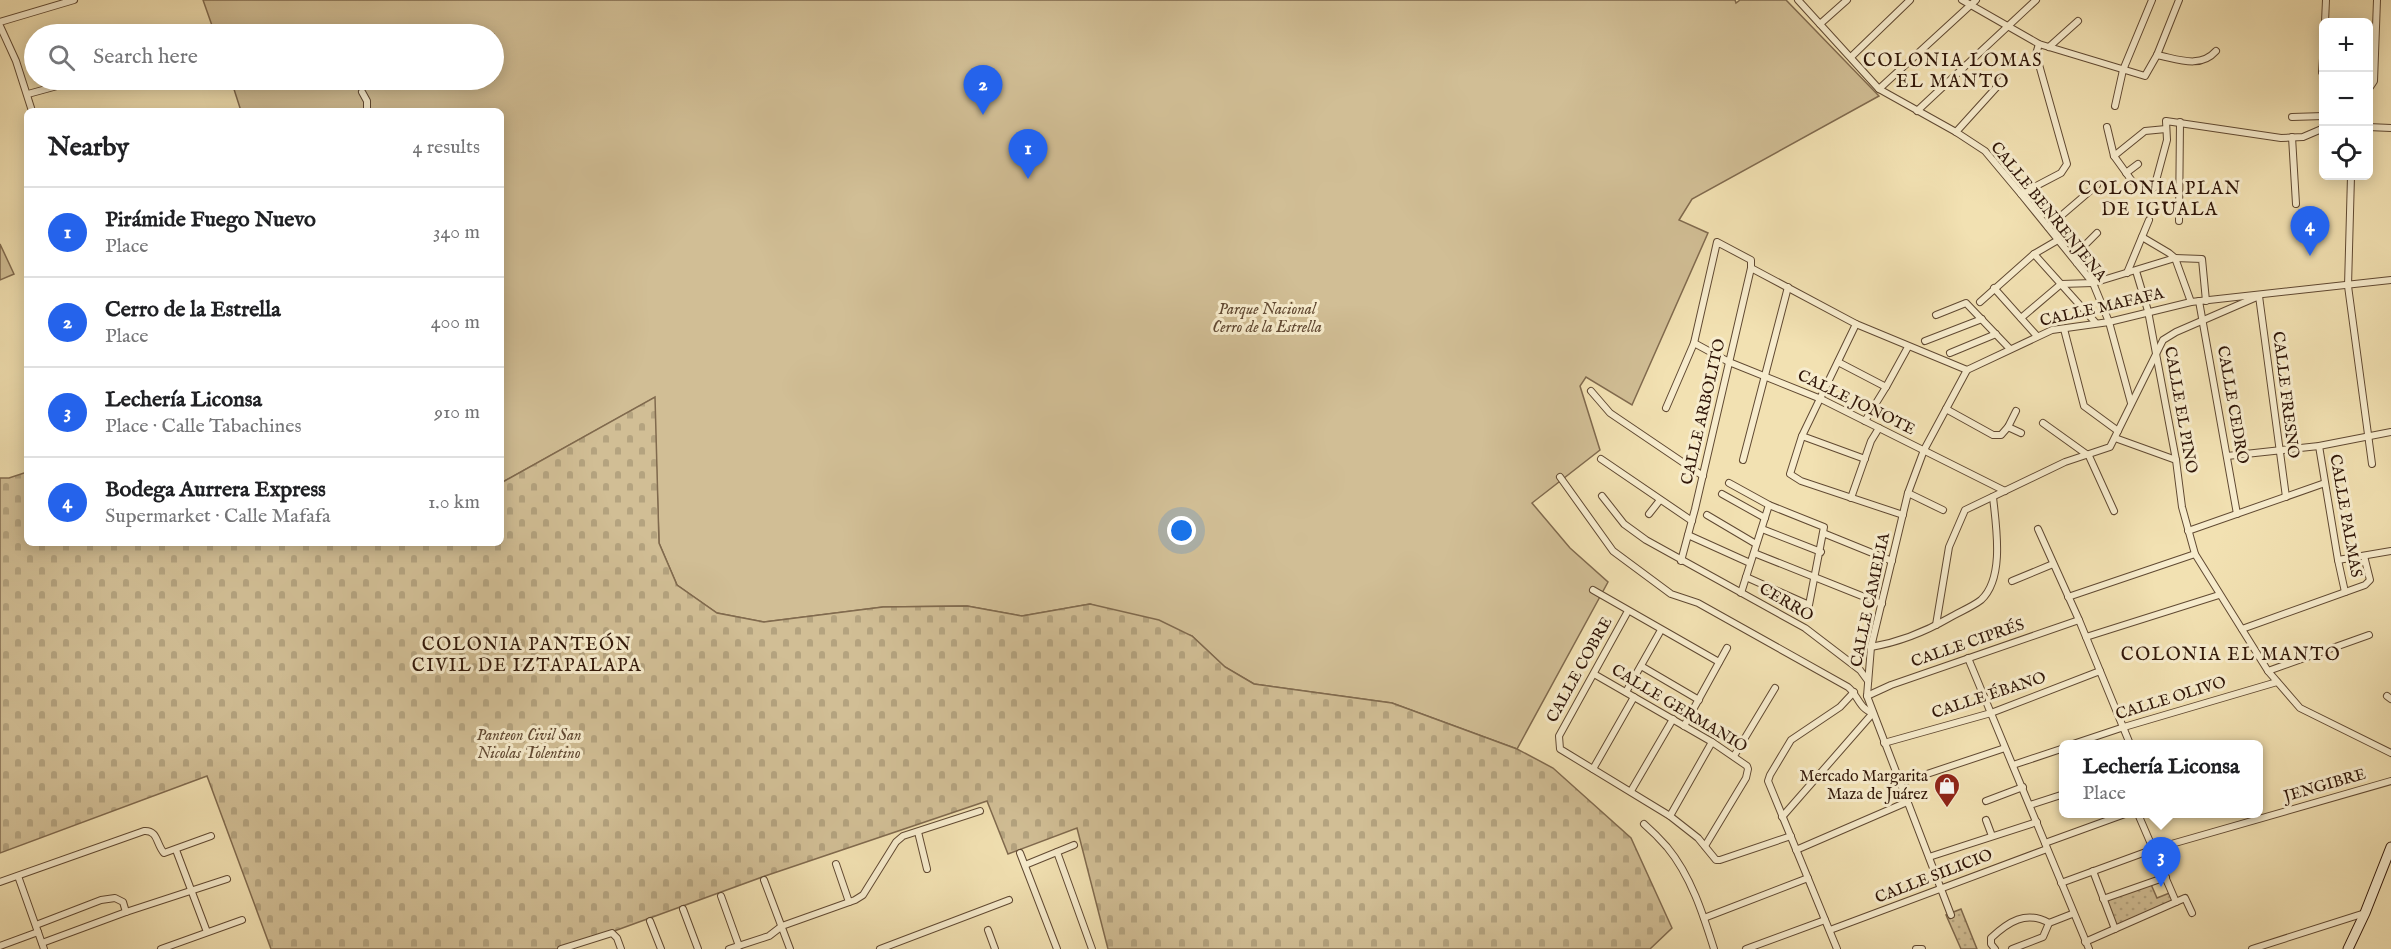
<!DOCTYPE html>
<meta charset="utf-8">
<style>
:root{--surface:#fff;--page:#f6f6f6;--text:#202124;--muted:#757577;--line:#e0e0e0;--accent:#2563eb}
body{margin:0;font-family:"IM FELL English",serif;background:var(--page);color:var(--text)}
.controls{position:absolute;right:18px;top:18px;display:grid;overflow:hidden;border-radius:9px;box-shadow:0 3px 15px #0003}
.controls button{width:54px;height:54px;display:grid;place-items:center;padding:0;border:0;border-bottom:2px solid var(--line);background:var(--surface);color:var(--text);font:30px sans-serif}
.you{position:absolute;left:1182px;top:531px;width:21px;height:21px;margin:-15px;border:4px solid #fff;border-radius:50%;background:#1a73e8;box-shadow:0 0 0 9px #1a73e833}
.badge{display:grid;place-items:center;width:39px;height:39px;border-radius:50%;background:var(--accent);color:#fff;font-size:20px;font-weight:700}
.pin{position:absolute;translate:-50% -50px;filter:drop-shadow(0 2px 3px #0008)}
.pin::after{content:'';position:absolute;top:32px;width:21px;height:18px;background:inherit;clip-path:polygon(0 0,100% 0,50% 100%)}
.popup{position:absolute;left:2059px;top:740px;width:204px;height:78px;box-sizing:border-box;display:grid;place-content:center;border-radius:9px;background:var(--surface);filter:drop-shadow(0 2px 4px #0005);font-size:20px;white-space:nowrap;color:var(--muted)}
.popup b{font-size:22px;color:var(--text)}
.popup::after{content:'';position:absolute;left:50%;top:100%;margin-left:-12px;border:12px solid transparent;border-top-color:var(--surface)}
.list{margin:0;padding:0;list-style:none}
h2{display:flex;justify-content:space-between;align-items:center;height:78px;margin:0;padding:0 24px;font-size:26px}
h2 small{font-size:20px;font-weight:400;color:var(--muted)}
.list li{display:grid;grid-template-columns:39px 1fr auto;gap:18px;align-items:center;box-sizing:border-box;height:90px;padding:0 24px;border-top:2px solid var(--line)}
.list b{display:block;font-size:22px;white-space:nowrap}
.list p{margin:0;font-size:20px;white-space:nowrap;color:var(--muted)}
.list em{font-size:20px;font-style:normal;color:var(--muted)}
.icon{flex:none;width:33px;height:33px;fill:none;stroke:currentColor;stroke-width:2;stroke-linecap:round;stroke-linejoin:round}
.map{position:relative;flex:none;width:2391px;height:949px;overflow:hidden}
.search{position:absolute;background:var(--surface);box-shadow:0 3px 15px #0003;left:24px;top:24px;width:480px;height:66px;display:flex;align-items:center;gap:15px;box-sizing:border-box;padding:0 21px;border-radius:33px;color:var(--muted);font-size:22px}
.panel{position:absolute;background:var(--surface);box-shadow:0 3px 15px #0003;left:24px;top:108px;width:480px;height:438px;border-radius:9px}
.map>svg:first-child{display:block}
.grass{fill:#d1be95;stroke:#806a4e;stroke-width:1.5}
.cemetery{fill:url(#cemetery-stones);stroke:#806a4e;stroke-width:1.5}
.park{fill:url(#park-dots);stroke:#806a4e;stroke-width:1.5}
.lines{fill:none;stroke-linecap:round;stroke-linejoin:round}
.minor-casing{stroke:#604932;stroke-width:8}
.secondary-casing{stroke:#301608;stroke-width:11}
.minor{stroke:#f7eccd;stroke-width:6}
.secondary{stroke:#f7eccd;stroke-width:9}
.labels{text-anchor:middle;dominant-baseline:central;stroke-width:6;stroke-linejoin:round;paint-order:stroke}
.street-label{font-size:16px;fill:#301608;stroke:#f7eccd}
.park-label{font-size:16px;font-style:italic;fill:#604832;stroke:#f7eccd}
.poi-label{font-size:16px;fill:#301608;stroke:#f7eccd;text-anchor:end}
.neighbourhood-label{font-size:18px;letter-spacing:1.5px;fill:#301608;stroke:#f7eccd}
</style>
<div class="map">
<svg width="2391" height="949" viewBox="0 0 2391 949">
<defs>
<pattern id="cemetery-stones" width="16" height="16" patternUnits="userSpaceOnUse" patternTransform="scale(1.5)"><rect width="16" height="16" fill="#d1be95"/><path d="M2 7V4a2 2 0 0 1 4 0v3zM10 15v-3a2 2 0 0 1 4 0v3z" fill="#b4a37f"/></pattern>
<pattern id="park-dots" width="8" height="8" patternUnits="userSpaceOnUse" patternTransform="scale(1.5)"><rect width="8" height="8" fill="#d1be95"/><path d="M2 2h.1M6 6h.1" fill="none" stroke="#b4a37f" stroke-width="1.8" stroke-linecap="round"/></pattern>
</defs>
<rect width="100%" height="100%" fill="#f2e1b2"/>
<filter id="stains"><feTurbulence type="fractalNoise" baseFrequency=".00333" numOctaves="4"/><feColorMatrix values="0 0 0 0 .2 0 0 0 0 .09 0 0 0 0 .02 0 0 0 .5 -.17"/></filter>
<radialGradient id="worn" r=".72"><stop offset=".6" stop-color="#630" stop-opacity="0"/><stop offset="1" stop-color="#630" stop-opacity=".3"/></radialGradient>
<g class="grass">
<polygon points="203,0 1735,0 1736,3 1740,0 1786,0 1879,96 1692,199 1679,220 1708,233 1632,405 1586,377 1580,386 1600,450 1532,503 1570,548 1608,582 1517,749 1392,703 1254,684 1225,667 1192,636 1090,604 1022,616 967,606 883,607 764,622 717,613 677,585 659,543 654,398 501,483 501,111 241,111 231,80 494,80 494,34 215,34"/>
<polygon points="0,244 14,274 0,280"/>
</g>
<polygon class="cemetery" points="655,397 659,543 677,585 717,613 764,622 883,607 967,606 1022,616 1090,604 1159,620 1192,636 1225,667 1254,684 1392,703 1517,749 1553,768 1631,838 1672,928 1650,949 1108,949 1077,828 1008,854 987,801 765,876 565,949 271,949 207,776 0,853 0,478 9,478 27,472 27,543 501,543 501,483"/>
<g class="park">
<polygon points="2150,882 2157,898 2172,892 2176,902 2115,929 2103,899"/>
<polygon points="1961,909 1977,949 1961,949 1946,915"/>
</g>
<g class="lines">
<defs>
<g id="minor">
<polyline points="1798,0 1879,89 1956,132 1985,151 2021,194 2093,283 2109,322 2131,403"/>
<polyline points="1962,0 2039,44 2145,76 2157,55 2179,0"/>
<polyline points="0,22 74,0"/>
<polyline points="2325,22 2326,0"/>
<polyline points="1820,24 1847,0"/>
<polyline points="0,26 16,61 32,111"/>
<polyline points="2049,47 2078,21"/>
<path d="M2157,55C2178,59 2200,69 2216,51"/>
<polyline points="1851,57 1910,0"/>
<polyline points="2322,72 2324,45"/>
<polyline points="1879,89 1976,0"/>
<polyline points="2368,90 2374,81 2377,0"/>
<polyline points="362,92 367,101 367,111"/>
<polyline points="28,94 79,80"/>
<polyline points="2115,106 2123,70 2152,0"/>
<polyline points="1917,111 2036,0"/>
<polyline points="2292,117 2324,116"/>
<polyline points="2107,127 2114,156 2132,181"/>
<polyline points="2368,127 2391,128"/>
<polyline points="1956,132 2004,79"/>
<polyline points="2292,137 2296,204"/>
<polyline points="2114,156 2145,131 2166,129"/>
<polyline points="2126,173 2138,164"/>
<polyline points="2351,176 2348,286 2372,464"/>
<polyline points="2154,188 2167,140 2166,121 2281,138 2303,137 2324,128"/>
<polyline points="2021,194 2061,173 2067,164 2036,54 2039,44"/>
<polyline points="2179,221 2180,122"/>
<polyline points="2048,227 2097,185"/>
<polyline points="2142,237 2169,253 2175,258 2191,302"/>
<polyline points="2034,254 2095,322"/>
<polyline points="2077,263 2078,252 2097,233"/>
<polyline points="2136,271 2148,311 2176,460 2182,507 2195,554 2268,671 2300,708 2391,753"/>
<polyline points="2127,273 2149,220"/>
<polyline points="1994,288 2037,336"/>
<polyline points="2199,301 2237,514"/>
<polyline points="1980,302 2034,254 2058,240"/>
<polyline points="1936,315 1966,303 2010,349"/>
<polyline points="2021,318 2061,284 2093,283 2175,258 2202,259 2206,301"/>
<polyline points="1856,324 1802,436 1790,474 1801,481 1903,515"/>
<polyline points="2064,329 2084,406 2118,431"/>
<polyline points="1925,341 1982,319"/>
<polyline points="1694,343 1729,362 1821,399 2005,491"/>
<polyline points="1950,353 1996,334"/>
<polyline points="1838,362 1886,387"/>
<polyline points="1591,391 1610,413 1703,476"/>
<polyline points="1666,408 1694,343 1717,242 1751,260 1751,268 1856,324 1967,370 2052,330 2109,322 2191,302 2391,280"/>
<polyline points="1946,409 1993,435 2001,435 2008,427 2016,411"/>
<polyline points="1865,421 1886,387 1908,347"/>
<polyline points="2043,423 2089,456 2114,511"/>
<polyline points="2008,427 2021,433"/>
<polyline points="1802,436 1865,459"/>
<polyline points="2115,438 2176,460"/>
<polyline points="2319,446 2338,560 2345,592"/>
<polyline points="2227,456 2319,446 2391,432"/>
<polyline points="1601,459 1692,521"/>
<polyline points="1743,460 1788,287"/>
<path d="M1560,477L1613,551L1671,594L1698,603L1848,687C1858,695 1859,709 1873,713"/>
<polyline points="1729,483 1769,505 1824,527 1809,605 1746,577"/>
<polyline points="1908,493 1943,510"/>
<polyline points="1722,494 1765,518"/>
<polyline points="1602,496 1624,524 1646,540 1805,628 1860,670 1868,681"/>
<polyline points="1851,498 1871,441 1879,428"/>
<polyline points="1649,514 1660,500"/>
<polyline points="1707,515 1756,544"/>
<polyline points="1762,529 1821,552"/>
<polyline points="2038,529 2079,620 2130,744"/>
<polyline points="2188,531 2325,483"/>
<polyline points="1823,533 1892,561"/>
<polyline points="1688,535 1750,563"/>
<polyline points="1754,553 1882,604"/>
<polyline points="2338,560 2391,551"/>
<polyline points="1681,561 1695,509 1751,268"/>
<polyline points="2012,581 2053,564"/>
<polyline points="1593,590 1719,662"/>
<polyline points="1741,593 1769,505"/>
<polyline points="2068,597 2195,554"/>
<polyline points="1628,611 1559,736 1560,749 1670,816 1698,838 1716,860 1720,860 1791,836"/>
<polyline points="1936,625 1949,547 1965,510 2065,462 2110,447 2163,340 2176,332 2259,296 2286,497"/>
<polyline points="2242,629 2365,585 2370,580 2364,556"/>
<polyline points="2086,637 2219,595"/>
<path d="M1871,647C1900,642 1923,633 1949,618C1959,612 1972,607 1981,600C2005,578 1996,526 1993,497"/>
<polyline points="1968,658 2089,949"/>
<polyline points="1641,666 1699,700"/>
<polyline points="2268,671 2369,635"/>
<polyline points="1594,674 1712,742 1747,766 1748,769 1746,778 1705,846"/>
<polyline points="1626,692 1661,630"/>
<polyline points="1867,696 1891,685 2079,620"/>
<polyline points="2387,696 2391,699"/>
<polyline points="1684,726 1727,648"/>
<polyline points="1884,743 1991,713 2100,671"/>
<polyline points="2073,744 2124,727 2277,682"/>
<polyline points="1734,756 1775,688"/>
<polyline points="2013,765 2064,748"/>
<polyline points="1593,769 1634,697"/>
<polyline points="1900,783 2005,748"/>
<polyline points="1631,791 1673,719"/>
<polyline points="1986,801 2023,787"/>
<polyline points="2030,805 2064,794"/>
<polyline points="2138,814 2176,902"/>
<polyline points="1670,816 1712,742"/>
<polyline points="1782,817 1873,713"/>
<polyline points="1986,820 1992,836"/>
<path d="M1644,824C1652,831 1660,839 1667,847C1691,876 1703,914 1714,949"/>
<polyline points="918,832 927,869"/>
<polyline points="2045,843 2125,814"/>
<polyline points="176,850 207,932"/>
<polyline points="1796,850 1907,802"/>
<polyline points="1057,852 1092,949"/>
<polyline points="1020,853 1057,949"/>
<polyline points="1929,857 2037,822"/>
<polyline points="836,864 849,902"/>
<polyline points="1025,865 1074,845"/>
<polyline points="2093,871 2115,929"/>
<polyline points="18,876 44,949"/>
<polyline points="764,880 790,949"/>
<path d="M0,882L144,831C158,830 156,844 164,853L211,836"/>
<polyline points="2061,883 2154,849 2391,781"/>
<polyline points="721,896 739,946"/>
<polyline points="2103,899 2166,877"/>
<polyline points="683,909 698,949"/>
<polyline points="1951,915 1867,696 1871,647 1908,493 1924,450 1967,370"/>
<polyline points="1704,918 1808,878"/>
<polyline points="650,921 661,949"/>
<polyline points="36,925 101,900 115,898 123,902 126,912"/>
<polyline points="988,930 995,949"/>
<polyline points="1830,930 2047,849"/>
<polyline points="2085,942 2185,898 2192,913"/>
<polyline points="42,943 126,912 227,879"/>
<polyline points="0,946 38,932"/>
<polyline points="161,949 242,920"/>
<polyline points="561,949 612,933 617,938 621,949"/>
<polyline points="729,949 769,936 782,926 855,900 863,895 896,842 903,836 980,811"/>
<polyline points="880,949 1009,900"/>
<polyline points="1746,949 1825,920"/>
<polyline points="1837,949 1768,781 1770,775 1791,740 1840,707 1854,692"/>
<polyline points="1916,949 1922,949"/>
<path d="M1995,949L1991,944V938C2008,922 2026,910 2049,923L2072,914"/>
<polyline points="2012,949 2043,937 2049,923"/>
<polyline points="2252,949 2365,913"/>
</g>
<polyline id="secondary" points="2348,949 2365,913 2391,847"/>
</defs>
<use href="#minor" class="minor-casing"/>
<use href="#secondary" class="secondary-casing"/>
<use href="#minor" class="minor"/>
<use href="#secondary" class="secondary"/>
</g>
<defs>
<symbol id="shop-pin" viewBox="-11 -11 22 30"><path d="M0 17L-7.5 6A9.5 9.5 0 1 1 7.5 6Z" fill="#8f2418" stroke="#f7eccd"/><path d="M-5-2.5h2.3a2.7 3.5 0 0 1 5.4 0H5L5.5 6h-11ZM-1.5-2.5h3a1.5 2.3 0 0 0-3 0Z" fill="#fff"/></symbol>
</defs>
<g fill-rule="evenodd">
<use href="#shop-pin" x="1932" y="771" width="30" height="40"/>
</g>
<g class="labels">
<g class="street-label">
<text transform="translate(2048 212) rotate(51)">CALLE BENRENJENA</text>
<text transform="translate(2102 308) rotate(-13)">CALLE MAFAFA</text>
<text transform="translate(2285 395) rotate(83)">CALLE FRESNO</text>
<text transform="translate(1856 403) rotate(26)">CALLE JONOTE</text>
<text transform="translate(2232 405) rotate(80)">CALLE CEDRO</text>
<text transform="translate(2180 410) rotate(80)">CALLE EL PINO</text>
<text transform="translate(1704 412) rotate(-77)">CALLE ARBOLITO</text>
<text transform="translate(2345 516) rotate(80)">CALLE PALMAS</text>
<text transform="translate(1871 600) rotate(-78)">CALLE CAMELIA</text>
<text transform="translate(1786 603) rotate(30)">CERRO</text>
<text transform="translate(1968 644) rotate(-19)">CALLE CIPRÉS</text>
<text transform="translate(1580 670) rotate(-61)">CALLE COBRE</text>
<text transform="translate(1989 696) rotate(-18)">CALLE ÉBANO</text>
<text transform="translate(2171 699) rotate(-17)">CALLE OLIVO</text>
<text transform="translate(1679 709) rotate(31)">CALLE GERMANIO</text>
<text transform="translate(2325 786) rotate(-16)">JENGIBRE</text>
<text transform="translate(1934 877) rotate(-21)">CALLE SILICIO</text>
</g>
<g class="park-label">
<text x="1267" y="310">Parque Nacional<tspan x="1267" dy="18">Cerro de la Estrella</tspan></text>
<text x="529" y="736">Panteon Civil San<tspan x="529" dy="18">Nicolas Tolentino</tspan></text>
</g>
<g class="poi-label">
<text x="1928" y="777">Mercado Margarita<tspan x="1928" dy="18">Maza de Juárez</tspan></text>
</g>
<g class="neighbourhood-label">
<text x="1953" y="61">COLONIA LOMAS<tspan x="1953" dy="21">EL MANTO</tspan></text>
<text x="2160" y="189">COLONIA PLAN<tspan x="2160" dy="21">DE IGUALA</tspan></text>
<text x="527" y="645">COLONIA PANTEÓN<tspan x="527" dy="21">CIVIL DE IZTAPALAPA</tspan></text>
<text x="2231" y="655">COLONIA EL MANTO</text>
</g>
</g>
<rect width="100%" height="100%" filter="url(#stains)"/>
<rect width="100%" height="100%" fill="url(#worn)"/>
</svg>
<div class="controls">
<button>+</button>
<button>−</button>
<button><svg class="icon" aria-label="locate" viewBox="0 0 24 24"><circle cx="12" cy="12" r="6"/><path d="M12 2v4M12 18v4M2 12h4M18 12h4"/></svg></button>
</div>
<div class="you"></div>
<div class="pin badge" style="left:1028px;top:179px">1</div>
<div class="pin badge" style="left:983px;top:115px">2</div>
<div class="pin badge" style="left:2161px;top:887px">3</div>
<div class="popup"><b>Lechería Liconsa</b>Place</div>
<div class="pin badge" style="left:2310px;top:256px">4</div>
<div class="search"><svg class="icon" aria-label="search" viewBox="0 0 24 24"><circle cx="10" cy="10" r="6"/><path d="M15 15l6 6"/></svg>Search here</div>
<section class="panel">
<h2>Nearby<small>4 results</small></h2>
<ul class="list">
<li><span class="badge">1</span><div><b>Pirámide Fuego Nuevo</b><p>Place</p></div><em>340 m</em></li>
<li><span class="badge">2</span><div><b>Cerro de la Estrella</b><p>Place</p></div><em>400 m</em></li>
<li><span class="badge">3</span><div><b>Lechería Liconsa</b><p>Place · Calle Tabachines</p></div><em>910 m</em></li>
<li><span class="badge">4</span><div><b>Bodega Aurrera Express</b><p>Supermarket · Calle Mafafa</p></div><em>1.0 km</em></li>
</ul>
</section>
</div>
